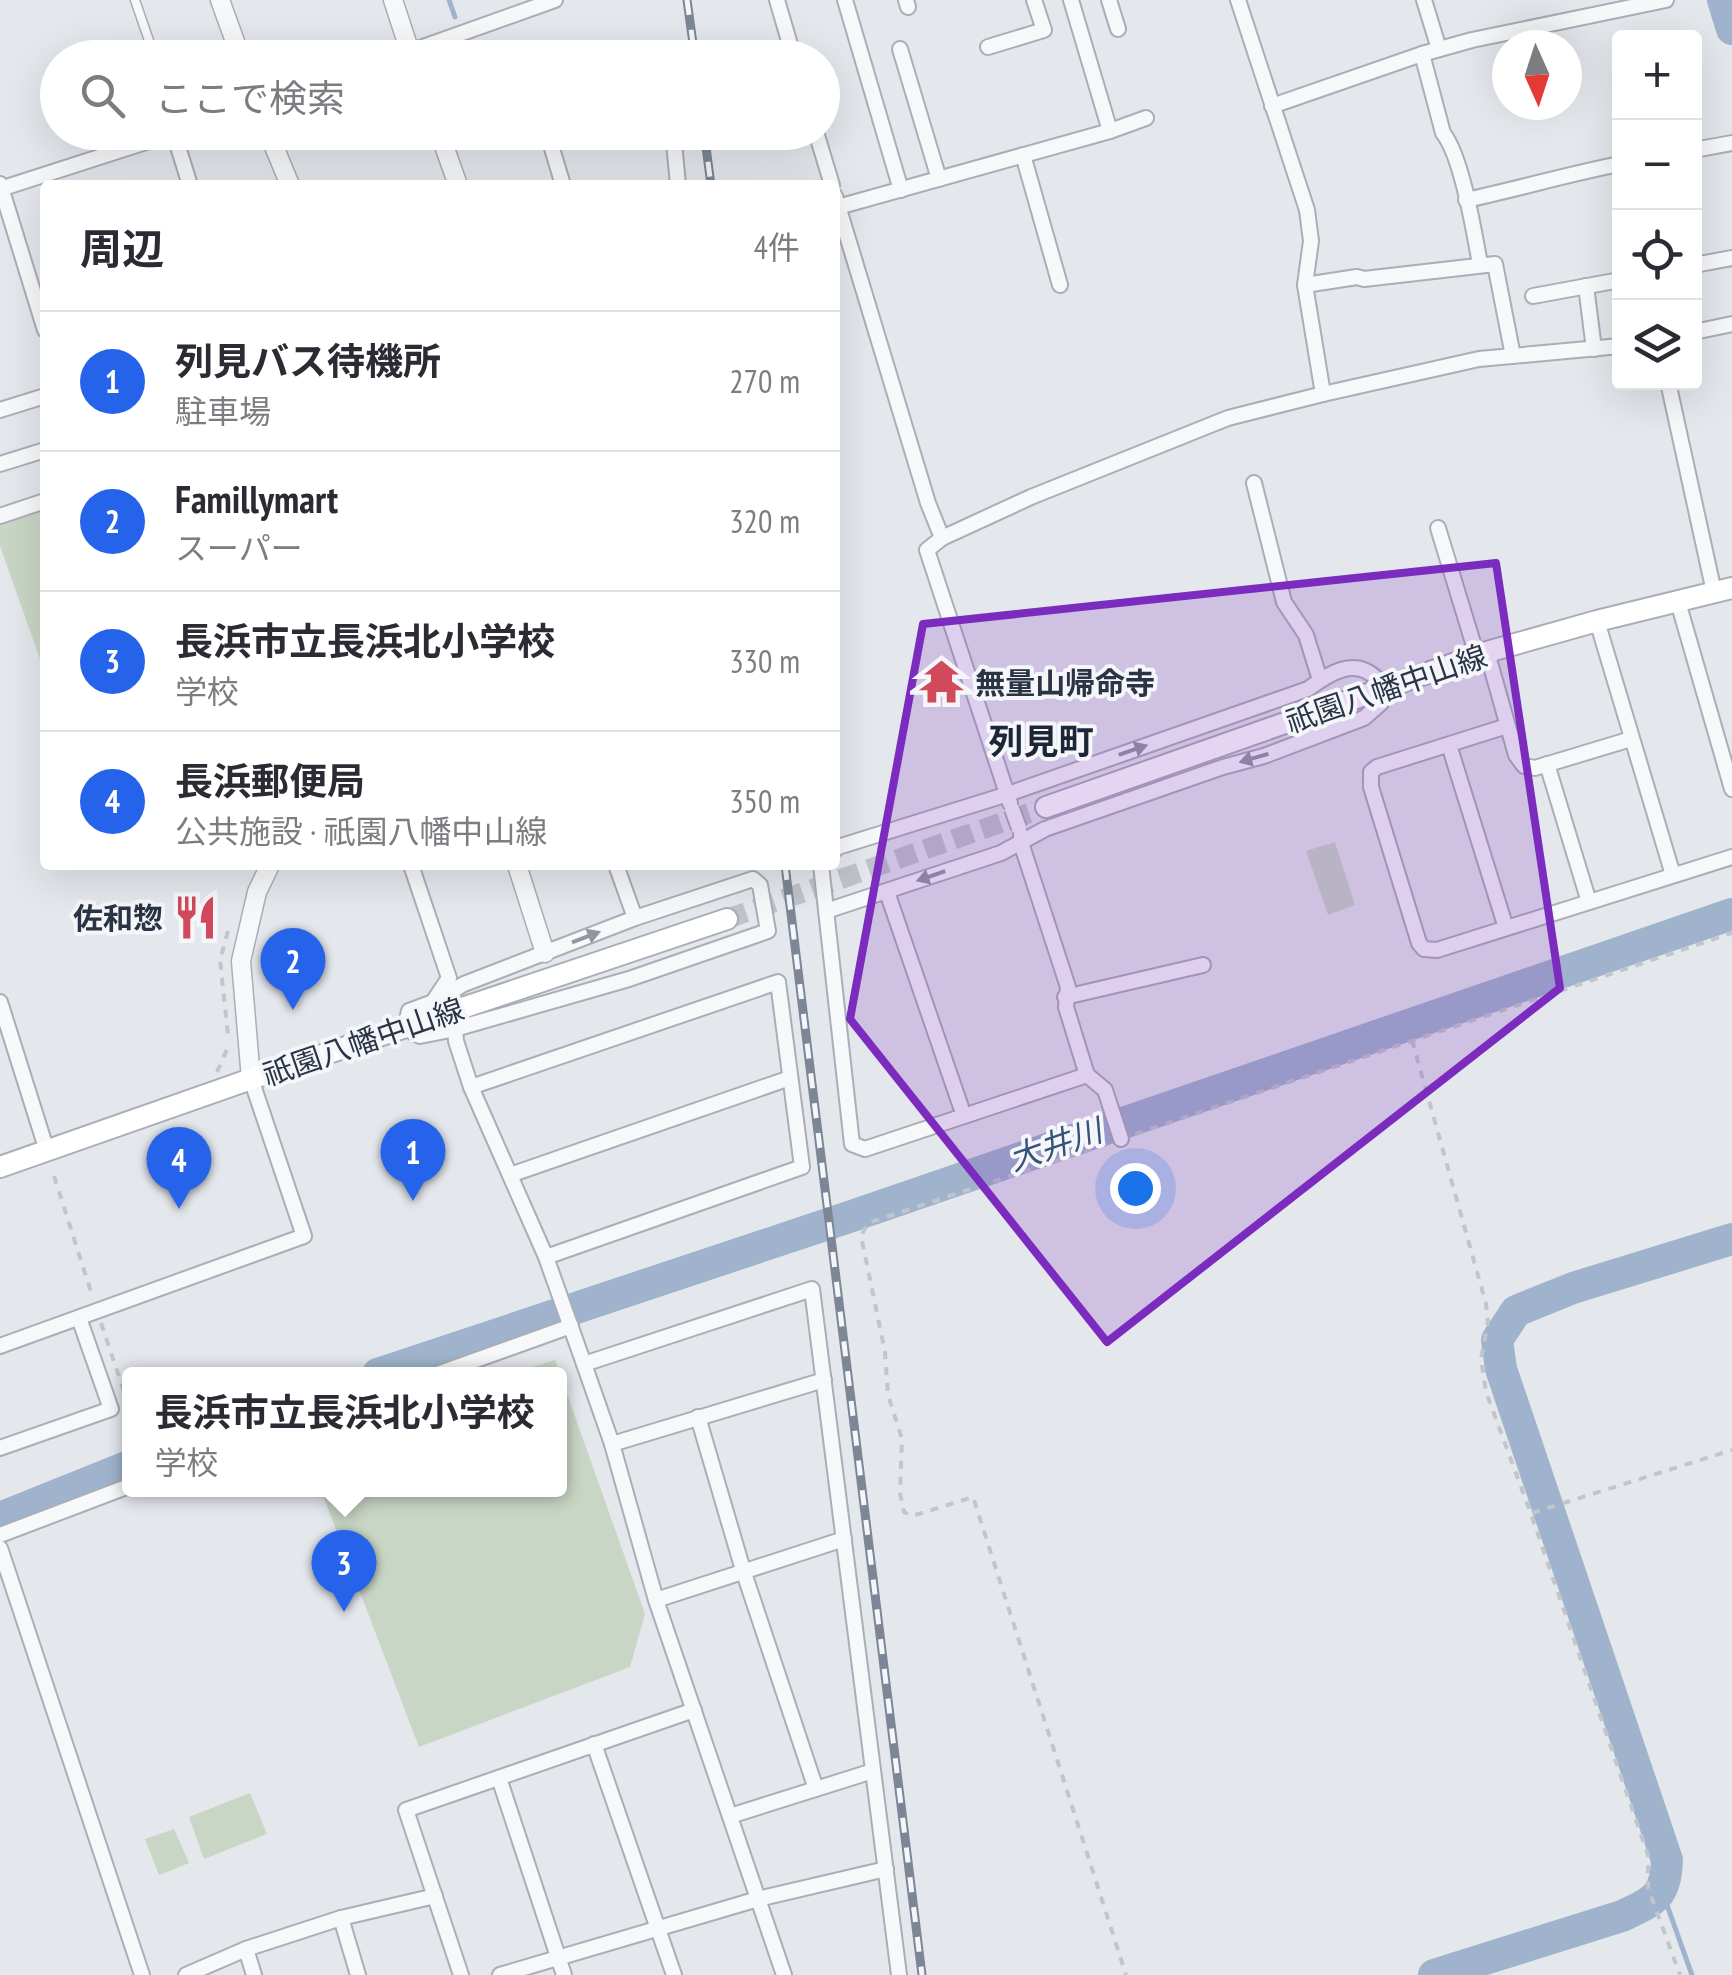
<!DOCTYPE html>
<html lang="ja">
<meta charset="utf-8">
<style>
:root{--surface:#fff;--page:#f2f2f3;--text:#2b2b33;--muted:#7c7c81;--line:#e1e1e2;--accent:#2563eb}
body{margin:0;font-family:"PT Sans Narrow","Noto Sans JP",sans-serif;background:var(--page);color:var(--text)}
.controls{position:absolute;right:30px;top:30px;display:grid;overflow:hidden;border-radius:10px;box-shadow:0 10px 40px #0002}
.controls button{width:90px;height:90px;display:grid;place-items:center;padding:0;border:0;border-bottom:2px solid var(--line);background:var(--surface);color:var(--text);font:50px sans-serif}
.compass{position:absolute;left:1492px;top:30px;width:90px;height:90px;border-radius:50%;background:var(--surface);box-shadow:0 10px 40px #0002;rotate:177deg}
.you{position:absolute;left:1135px;top:1188px;width:35px;height:35px;margin:-25px;border:8px solid #fff;border-radius:50%;background:#1a73e8;box-shadow:0 0 0 15px #1a73e833}
.badge{display:grid;place-items:center;width:65px;height:65px;border-radius:50%;background:var(--accent);color:#fff;font-size:32px;font-weight:700}
.pin{position:absolute;translate:-50% -82px;filter:drop-shadow(0 2px 5px #0008)}
.pin::after{content:'';position:absolute;top:52px;width:35px;height:30px;background:inherit;clip-path:polygon(0 0,100% 0,50% 100%)}
.popup{position:absolute;left:122px;top:1367px;width:445px;height:130px;box-sizing:border-box;display:grid;place-content:center;border-radius:10px;background:var(--surface);filter:drop-shadow(0 2px 8px #0005);font-size:32px;white-space:nowrap;color:var(--muted)}
.popup b{font-size:38px;color:var(--text)}
.popup::after{content:'';position:absolute;left:50%;top:100%;margin-left:-20px;border:20px solid transparent;border-top-color:var(--surface)}
.list{margin:0;padding:0;list-style:none}
h2{display:flex;justify-content:space-between;align-items:center;height:130px;margin:0;padding:0 40px;font-size:42px}
h2 small{font-size:32px;font-weight:400;color:var(--muted)}
.list li{display:grid;grid-template-columns:65px 1fr auto;gap:30px;align-items:center;box-sizing:border-box;height:140px;padding:0 40px;border-top:2px solid var(--line)}
.list b{display:block;font-size:38px;white-space:nowrap}
.list p{margin:0;font-size:32px;white-space:nowrap;color:var(--muted)}
.list em{font-size:32px;font-style:normal;color:var(--muted)}
.icon{flex:none;width:55px;height:55px;fill:none;stroke:currentColor;stroke-width:2;stroke-linecap:round;stroke-linejoin:round}
.map{position:relative;flex:none;width:1732px;height:1975px;overflow:hidden}
.search{position:absolute;background:var(--surface);box-shadow:0 10px 40px #0002;left:40px;top:40px;width:800px;height:110px;display:flex;align-items:center;gap:25px;box-sizing:border-box;padding:0 35px;border-radius:55px;color:var(--muted);font-size:38px}
.panel{position:absolute;background:var(--surface);box-shadow:0 10px 40px #0002;left:40px;top:180px;width:800px;height:690px;border-radius:10px}
.map>svg:first-child{display:block}
.green{fill:#c9d6c5}
.lines{fill:none;stroke-linecap:round;stroke-linejoin:round}
.stream{stroke:#9fb4cc;stroke-width:5}
.river{stroke:#9fb4cc;stroke-width:32}
.secondary-tunnel{stroke:#bfc3cb;stroke-width:20;stroke-dasharray:20 10;stroke-linecap:butt}
.service-casing{stroke:#a9aeb7;stroke-width:11}
.minor-casing{stroke:#a9aeb7;stroke-width:18}
.tertiary-casing{stroke:#a9aeb7;stroke-width:21}
.secondary-casing{stroke:#a9aeb7;stroke-width:24}
.path{stroke:#c2c5cb;stroke-width:4;stroke-dasharray:8 8;stroke-linecap:butt}
.service{stroke:#f7f8fa;stroke-width:8}
.minor{stroke:#f7f8fa;stroke-width:14}
.tertiary{stroke:#f7f8fa;stroke-width:18}
.secondary{stroke:#fff;stroke-width:20}
.rail-casing{stroke:#7d8696;stroke-width:9}
.rail{stroke:#f4f6f9;stroke-width:5;stroke-dasharray:15;stroke-linecap:butt}
.minor-bridge-casing{stroke:#a9aeb7;stroke-width:18;stroke-linecap:butt}
.minor-bridge{stroke:#f7f8fa;stroke-width:14}
.oneway{fill:#9196a0}
.marked{fill:#7b2cbf;fill-opacity:0.2;stroke:#7b2cbf;stroke-width:8;stroke-linejoin:round}
.labels{text-anchor:middle;dominant-baseline:central;stroke-width:8;stroke-linejoin:round;paint-order:stroke}
.poi-label{font-size:30px;font-weight:bold;fill:#2b3445;stroke:#f4f6f9;text-anchor:start}
.street-label{font-size:30px;fill:#2b3445;stroke:#f4f6f9}
.water-label{font-size:32px;font-style:italic;fill:#34527a;stroke:#f4f6f9}
.quarter-label{font-size:35px;font-weight:bold;fill:#1d2536;stroke:#f4f6f9}
</style>
<div class="map">
<svg width="1732" height="1975" viewBox="0 0 1732 1975">
<rect width="100%" height="100%" fill="#e4e7ec"/>
<g class="green">
<polygon points="45,504 45,673 0,546 0,517"/>
<polygon points="1335,842 1355,905 1328,915 1306,851"/>
<polygon points="555,1360 645,1614 630,1667 419,1747 321,1490 559,1490 559,1374 510,1374"/>
<polygon points="250,1793 267,1834 204,1859 189,1817"/>
<polygon points="174,1829 189,1863 159,1875 145,1839"/>
</g>
<g class="lines">
<g class="stream">
<polyline points="449,0 455,17"/>
<polyline points="1662,1891 1692,1975"/>
</g>
<g class="river">
<polyline points="1723,0 1732,29"/>
<polyline points="378,1374 852,1216 1732,914"/>
<polyline points="7,1515 129,1466"/>
<path d="M1434,1975L1622,1916C1654,1901 1666,1897 1667,1860L1501,1369L1497,1340L1516,1311L1573,1288L1732,1239"/>
</g>
<polyline class="secondary-tunnel" points="727,919 1046,807"/>
<defs>
<polyline id="service" points="135,0 155,58"/>
<g id="minor">
<polyline points="777,0 794,58"/>
<polyline points="845,0 901,190"/>
<polyline points="906,0 908,7"/>
<polyline points="1071,0 1110,131"/>
<polyline points="1109,0 1118,29"/>
<polyline points="1238,0 1307,210 1311,241 1305,285 1323,394"/>
<polyline points="1424,0 1439,49"/>
<polyline points="988,47 1044,30 1034,0"/>
<polyline points="900,49 939,179"/>
<path d="M1422,54L1443,133C1462,157 1474,232 1480,264"/>
<polyline points="392,58 555,0"/>
<polyline points="1272,106 1422,54 1472,40 1666,0"/>
<polyline points="547,132 563,185"/>
<polyline points="673,132 678,185"/>
<polyline points="816,132 832,185"/>
<polyline points="174,134 190,185"/>
<polyline points="1694,150 1732,143"/>
<polyline points="1023,155 1060,285"/>
<polyline points="0,184 45,330"/>
<polyline points="0,189 177,132"/>
<polyline points="835,196 928,503 942,538 927,550 1010,803"/>
<path d="M1466,200C1518,189 1568,174 1620,164"/>
<polyline points="838,207 1110,131 1146,118"/>
<polyline points="1694,265 1732,258"/>
<polyline points="1305,285 1357,277 1364,279 1495,264 1513,356"/>
<polyline points="1586,286 1594,349"/>
<polyline points="1533,296 1620,280"/>
<polyline points="1694,332 1732,324"/>
<polyline points="1668,382 1714,592"/>
<polyline points="0,410 45,396"/>
<polyline points="0,464 45,450"/>
<polyline points="1254,483 1284,602 1306,635 1320,680"/>
<polyline points="0,516 45,501"/>
<polyline points="1438,528 1477,656"/>
<polyline points="942,538 1031,497 1228,418 1323,394 1479,359 1620,346"/>
<polyline points="1678,602 1732,789"/>
<polyline points="1597,621 1673,875"/>
<polyline points="1487,652 1516,755 1524,766 1535,768 1631,739"/>
<polyline points="1507,726 1377,767 1371,772 1371,787 1419,943 1424,949 1437,950 1732,857"/>
<polyline points="1449,745 1506,928"/>
<polyline points="1547,764 1589,902"/>
<polyline points="411,865 449,978 433,1002 409,1011 405,1028 420,1036 455,1029 456,1041 471,1087 546,1257 584,1364 612,1444 656,1600 784,1975"/>
<polyline points="616,865 635,918"/>
<polyline points="821,865 852,1144 865,1149 1087,1075 1066,1007 1068,987 1023,849 1021,835"/>
<polyline points="887,892 964,1116"/>
<path d="M826,911L1001,853L1045,829L1223,767L1264,756L1364,718L1381,703C1384,693 1384,686 1377,679C1355,656 1328,674 1308,689L1008,794L838,847L835,850"/>
<polyline points="1065,997 1203,965"/>
<polyline points="438,999 464,984 635,918 753,879 760,885 768,931 629,979 455,1029"/>
<polyline points="0,1002 47,1151"/>
<polyline points="1087,1075 1105,1090 1121,1139"/>
<polyline points="471,1087 778,982 802,1167 546,1257"/>
<polyline points="510,1175 790,1078"/>
<polyline points="0,1346 304,1236 251,1079"/>
<polyline points="584,1364 812,1289 899,1975"/>
<polyline points="437,1374 571,1326"/>
<polyline points="698,1417 743,1570 816,1789"/>
<polyline points="612,1444 824,1380"/>
<polyline points="0,1448 111,1409 79,1318"/>
<polyline points="0,1535 129,1486"/>
<polyline points="0,1548 142,1975"/>
<polyline points="656,1600 844,1539"/>
<polyline points="594,1744 674,1975"/>
<polyline points="499,1778 564,1975"/>
<polyline points="730,1816 873,1771"/>
<polyline points="341,1918 358,1975"/>
<polyline points="246,1949 254,1975"/>
<polyline points="186,1975 246,1949 341,1918 435,1896"/>
<polyline points="461,1975 406,1810 694,1710"/>
<polyline points="500,1975 758,1899 886,1869"/>
</g>
<g id="tertiary">
<polyline points="220,0 241,58"/>
<polyline points="393,0 412,58"/>
<polyline points="268,132 290,185"/>
<polyline points="439,132 458,185"/>
<polyline points="517,865 545,953"/>
<polyline points="251,1079 241,961 257,892 270,865"/>
</g>
<g id="secondary">
<polyline points="1046,807 1487,652 1597,621 1732,588"/>
<polyline points="0,1167 251,1079 727,919"/>
</g>
</defs>
<use href="#service" class="service-casing"/>
<use href="#minor" class="minor-casing"/>
<use href="#tertiary" class="tertiary-casing"/>
<use href="#secondary" class="secondary-casing"/>
<g class="path">
<polyline points="228,931 220,960 228,1035"/>
<polyline points="1412,1040 1486,1304 1488,1322 1481,1359 1486,1392 1531,1514 1648,1855 1648,1888 1680,1975"/>
<polyline points="217,1072 229,1045"/>
<polyline points="1135,1134 1732,933"/>
<polyline points="1107,1144 868,1223 861,1236 885,1352 888,1395 902,1439 900,1493 904,1512 912,1516 973,1497 1126,1975"/>
<polyline points="54,1176 92,1295"/>
<polyline points="101,1323 129,1406"/>
<polyline points="1532,1513 1732,1450"/>
</g>
<use href="#service" class="service"/>
<use href="#minor" class="minor"/>
<use href="#tertiary" class="tertiary"/>
<use href="#secondary" class="secondary"/>
<defs>
<g id="rail">
<polyline points="687,0 695,58"/>
<polyline points="704,132 711,185"/>
<polyline points="785,865 922,1975"/>
</g>
</defs>
<use href="#rail" class="rail-casing"/>
<use href="#rail" class="rail"/>
<defs>
<polyline id="minor-bridge" points="1012,809 1019,828"/>
</defs>
<use href="#minor-bridge" class="minor-bridge-casing"/>
<use href="#minor-bridge" class="minor-bridge"/>
</g>
<defs><path id="oneway-solid" d="M-6-.8H1V-3.2L6.5 0L1 3.2V.8H-6Z" transform="scale(2.5)"/></defs>
<g class="oneway">
<use href="#oneway-solid" transform="translate(1133 750) rotate(-19)"/>
<use href="#oneway-solid" transform="translate(1254 758) rotate(164)"/>
<use href="#oneway-solid" transform="translate(931 876) rotate(161)"/>
<use href="#oneway-solid" transform="translate(586 937) rotate(-21)"/>
</g>
<path class="marked" d="M1496,563L1560,988L1107,1342L850,1019L923,624Z"/>
<defs>
<symbol id="temple-bare" viewBox="-9 -9 18 18"><path d="M0-6L5-2H3V0L6.5 2.5H4V6H1.5V3h-3V6H-4V2.5H-6.5L-3 0V-2H-5Z" fill="#d1495b" stroke="#f4f6f9" stroke-width="2.5" paint-order="stroke"/></symbol>
<symbol id="restaurant-bare" viewBox="-9 -9 18 18"><path d="M-5-6h1v4h1v-4h1v4h1v-4h1v5L-1.5 .5V6h-2V.5L-5-1ZM5-6V6H3V1.5H1.5Q1.5-4 5-6Z" fill="#d1495b" stroke="#f4f6f9" stroke-width="2.5" paint-order="stroke"/></symbol>
</defs>
<g fill-rule="evenodd">
<use href="#temple-bare" x="910" y="650" width="63" height="63"/>
<use href="#restaurant-bare" x="164" y="886" width="63" height="63"/>
</g>
<g class="labels">
<g class="poi-label">
<text x="975" y="682">無量山帰命寺</text>
<text x="163" y="917" text-anchor="end">佐和惣</text>
</g>
<g class="street-label">
<text transform="translate(1386 688) rotate(-19)">祇園八幡中山線</text>
<text transform="translate(363 1041) rotate(-19)">祇園八幡中山線</text>
</g>
<g class="water-label">
<text transform="translate(1055 1144) rotate(-19)">大井川</text>
</g>
<g class="quarter-label">
<text x="1041" y="741">列見町</text>
</g>
</g>
</svg>
<div class="controls">
<button>+</button>
<button>−</button>
<button><svg class="icon" aria-label="locate" viewBox="0 0 24 24"><circle cx="12" cy="12" r="6"/><path d="M12 2v4M12 18v4M2 12h4M18 12h4"/></svg></button>
<button><svg class="icon" aria-label="layers" viewBox="0 0 24 24"><path d="M12 4l9 5-9 5-9-5zM3 14l9 5 9-5"/></svg></button>
</div>
<svg class="compass" viewBox="-18 -18 36 36"><path d="M0-13l5 13h-10z" fill="#e53935"/><path d="M0 13l5-13h-10z" fill="#7c7c81"/></svg>
<div class="you"></div>
<div class="pin badge" style="left:413px;top:1201px">1</div>
<div class="pin badge" style="left:293px;top:1010px">2</div>
<div class="pin badge" style="left:344px;top:1612px">3</div>
<div class="popup"><b>長浜市立長浜北小学校</b>学校</div>
<div class="pin badge" style="left:179px;top:1209px">4</div>
<div class="search"><svg class="icon" aria-label="search" viewBox="0 0 24 24"><circle cx="10" cy="10" r="6"/><path d="M15 15l6 6"/></svg>ここで検索</div>
<section class="panel">
<h2>周辺<small>4件</small></h2>
<ul class="list">
<li><span class="badge">1</span><div><b>列見バス待機所</b><p>駐車場</p></div><em>270 m</em></li>
<li><span class="badge">2</span><div><b>Famillymart</b><p>スーパー</p></div><em>320 m</em></li>
<li><span class="badge">3</span><div><b>長浜市立長浜北小学校</b><p>学校</p></div><em>330 m</em></li>
<li><span class="badge">4</span><div><b>長浜郵便局</b><p>公共施設 · 祇園八幡中山線</p></div><em>350 m</em></li>
</ul>
</section>
</div>
